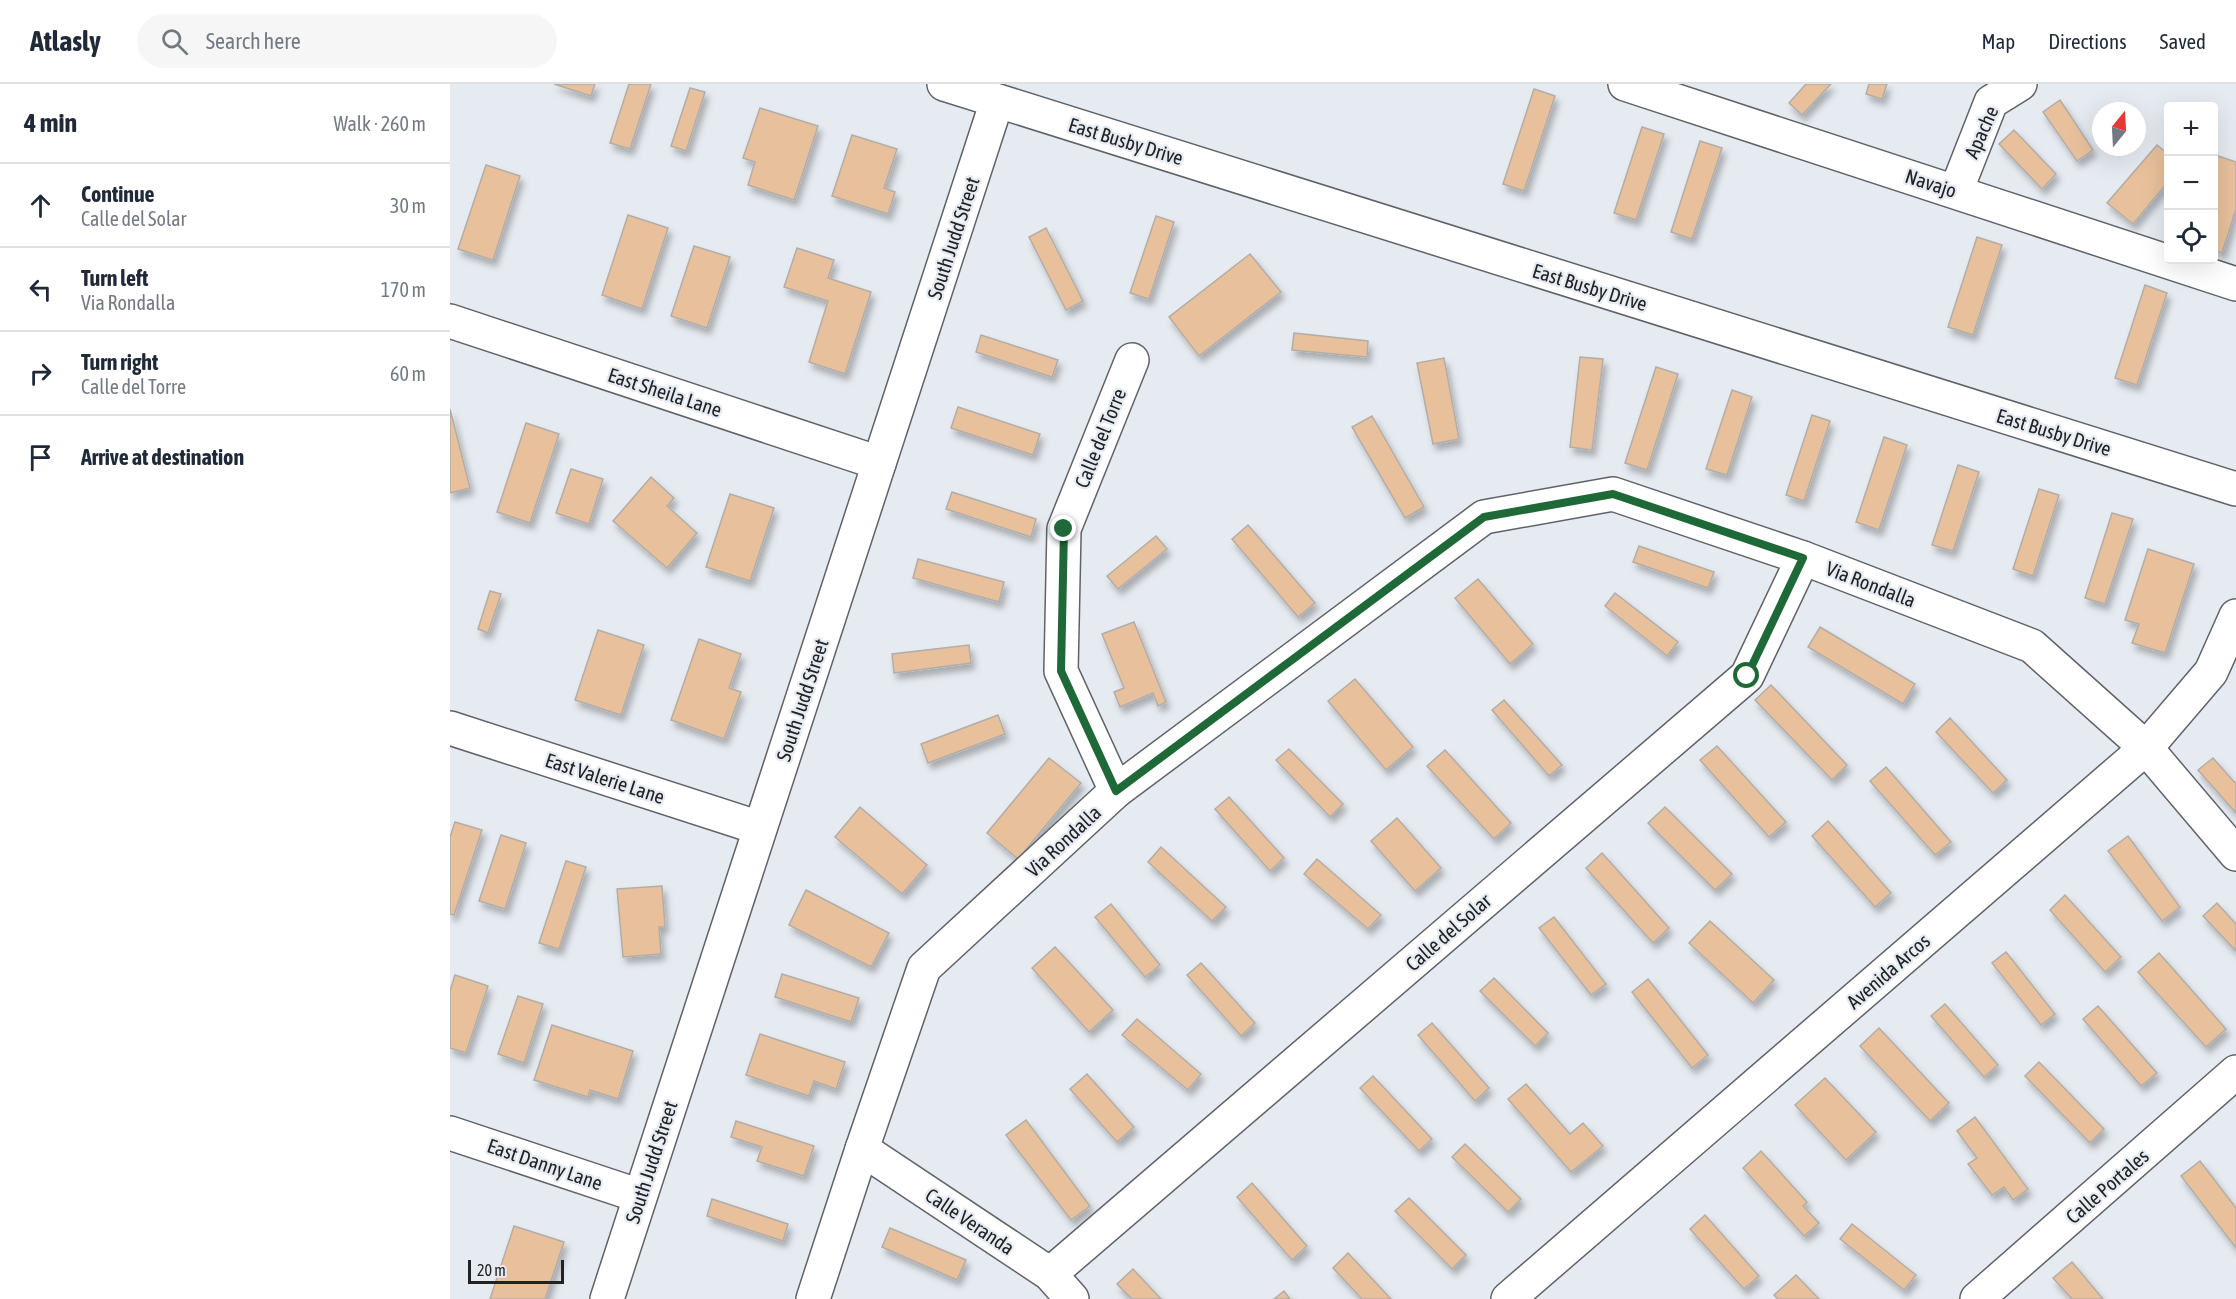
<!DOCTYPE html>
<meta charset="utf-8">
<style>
:root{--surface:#fff;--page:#f6f6f7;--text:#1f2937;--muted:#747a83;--line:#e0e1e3}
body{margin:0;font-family:"Asap Condensed",sans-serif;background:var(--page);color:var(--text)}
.controls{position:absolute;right:18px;top:18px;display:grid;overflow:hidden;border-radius:6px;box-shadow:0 6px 24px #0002}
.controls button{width:54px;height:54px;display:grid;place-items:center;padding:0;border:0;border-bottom:2px solid var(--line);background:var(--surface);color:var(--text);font:30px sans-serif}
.compass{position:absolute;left:1642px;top:18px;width:54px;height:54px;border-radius:50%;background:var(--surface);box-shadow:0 6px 24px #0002;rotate:18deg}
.scale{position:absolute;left:18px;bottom:15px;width:96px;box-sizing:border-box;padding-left:6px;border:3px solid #202224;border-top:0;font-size:16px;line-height:21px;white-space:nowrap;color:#202224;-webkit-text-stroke:4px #e6ebf1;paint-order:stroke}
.stop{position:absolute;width:18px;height:18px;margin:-14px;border:4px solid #1e6937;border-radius:50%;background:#fff}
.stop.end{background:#1e6937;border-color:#fff;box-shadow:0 2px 6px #0008}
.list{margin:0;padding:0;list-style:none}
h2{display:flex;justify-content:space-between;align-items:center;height:78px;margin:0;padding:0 24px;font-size:26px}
h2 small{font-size:20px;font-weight:400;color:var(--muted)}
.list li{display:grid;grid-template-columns:39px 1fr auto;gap:18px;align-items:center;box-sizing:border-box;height:84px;padding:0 24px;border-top:2px solid var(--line)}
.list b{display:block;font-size:22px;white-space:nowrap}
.list p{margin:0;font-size:20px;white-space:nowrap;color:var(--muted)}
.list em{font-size:20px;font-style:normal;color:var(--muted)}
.icon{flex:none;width:33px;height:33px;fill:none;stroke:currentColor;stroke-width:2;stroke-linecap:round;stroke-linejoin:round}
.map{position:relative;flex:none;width:1786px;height:1215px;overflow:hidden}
header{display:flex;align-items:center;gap:36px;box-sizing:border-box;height:84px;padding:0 30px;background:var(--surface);border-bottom:2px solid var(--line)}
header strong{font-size:28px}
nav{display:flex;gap:33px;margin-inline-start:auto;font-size:21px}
.search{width:420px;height:54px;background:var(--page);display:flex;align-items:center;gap:15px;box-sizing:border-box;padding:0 21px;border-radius:33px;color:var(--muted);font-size:22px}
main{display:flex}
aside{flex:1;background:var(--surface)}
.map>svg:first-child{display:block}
.building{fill:#e8c09c;stroke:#b3ada7;stroke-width:1.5;filter:url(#shadow)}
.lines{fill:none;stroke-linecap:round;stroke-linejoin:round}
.minor-casing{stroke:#5f6369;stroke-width:36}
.minor{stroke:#fff;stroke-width:33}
.route{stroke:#1e6937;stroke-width:8}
.labels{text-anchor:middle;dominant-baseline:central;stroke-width:4.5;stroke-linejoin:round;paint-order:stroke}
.street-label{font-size:20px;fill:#202224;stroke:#e6ebf1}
</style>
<header>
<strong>Atlasly</strong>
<div class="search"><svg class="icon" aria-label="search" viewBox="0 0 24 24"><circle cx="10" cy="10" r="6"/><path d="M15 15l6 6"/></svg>Search here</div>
<nav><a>Map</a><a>Directions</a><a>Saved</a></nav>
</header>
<main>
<aside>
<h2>4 min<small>Walk · 260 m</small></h2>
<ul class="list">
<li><svg class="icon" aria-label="ahead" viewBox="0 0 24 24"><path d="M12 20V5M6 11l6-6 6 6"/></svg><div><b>Continue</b><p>Calle del Solar</p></div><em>30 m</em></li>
<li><svg class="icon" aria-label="left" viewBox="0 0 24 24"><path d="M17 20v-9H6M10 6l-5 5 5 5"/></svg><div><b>Turn left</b><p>Via Rondalla</p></div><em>170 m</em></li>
<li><svg class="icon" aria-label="right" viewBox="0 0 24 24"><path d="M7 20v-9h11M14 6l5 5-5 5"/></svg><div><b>Turn right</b><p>Calle del Torre</p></div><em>60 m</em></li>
<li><svg class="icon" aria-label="arrive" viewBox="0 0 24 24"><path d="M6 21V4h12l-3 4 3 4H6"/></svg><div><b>Arrive at destination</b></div></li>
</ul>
</aside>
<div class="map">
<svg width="1786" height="1215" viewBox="0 0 1786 1215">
<defs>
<filter id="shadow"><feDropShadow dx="3.5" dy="6" stdDeviation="3" flood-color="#0004"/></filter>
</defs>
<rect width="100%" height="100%" fill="#e6ebf1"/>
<g class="building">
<polygon points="104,0 145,0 141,12"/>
<polygon points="179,0 201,0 180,65 160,59"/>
<polygon points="1356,0 1381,0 1352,31 1339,19"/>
<polygon points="1419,0 1437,0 1432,15 1416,10"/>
<polygon points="240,4 255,8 236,67 221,62"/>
<polygon points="1084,5 1105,12 1074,107 1053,100"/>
<polygon points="1610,16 1643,66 1627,77 1593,28"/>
<polygon points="310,24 368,42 344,116 298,101 305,78 293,74"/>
<polygon points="1192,43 1214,50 1186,136 1164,129"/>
<polygon points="1564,46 1606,90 1592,105 1549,60"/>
<polygon points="402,51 447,65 434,104 445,108 438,130 382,112"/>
<polygon points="1250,57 1272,64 1242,155 1221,148"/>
<polygon points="1707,61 1718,70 1718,98 1683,140 1657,119"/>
<polygon points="1765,71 1786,78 1786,125 1772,169 1764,166"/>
<polygon points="36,81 70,92 43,176 8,165"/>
<polygon points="178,131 218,144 192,225 152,211"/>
<polygon points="706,132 724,138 699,215 680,209"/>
<polygon points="596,144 633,217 616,226 579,153"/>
<polygon points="1527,153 1552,161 1523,251 1498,243"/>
<polygon points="244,162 280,173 257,244 221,232"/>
<polygon points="347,164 384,176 378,194 421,208 395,290 359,278 378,217 334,203"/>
<polygon points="800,170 831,208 749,272 719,233"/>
<polygon points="1695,201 1717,209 1687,301 1665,294"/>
<polygon points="844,249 918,257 917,273 842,266"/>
<polygon points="531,251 608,276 602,293 526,268"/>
<polygon points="1130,273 1153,275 1142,366 1120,363"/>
<polygon points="994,274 1009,355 983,360 967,279"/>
<polygon points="1206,283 1228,290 1197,386 1175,379"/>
<polygon points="1282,306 1302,313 1277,391 1256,385"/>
<polygon points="508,323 590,350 583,371 501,344"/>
<polygon points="0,325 20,404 0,409"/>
<polygon points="1362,331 1380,337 1354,417 1336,411"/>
<polygon points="922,332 974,423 955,434 902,343"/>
<polygon points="76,339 109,350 80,439 47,428"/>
<polygon points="1434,353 1457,361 1429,446 1406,438"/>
<polygon points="1508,381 1529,388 1503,467 1482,461"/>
<polygon points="121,385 153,395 139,440 106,429"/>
<polygon points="201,393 224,414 217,422 247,449 217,484 163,437"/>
<polygon points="1589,405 1609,411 1583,492 1563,485"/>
<polygon points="502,408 586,435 581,453 496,425"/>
<polygon points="280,410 324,424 300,497 256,483"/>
<polygon points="1662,429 1683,435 1655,520 1635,514"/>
<polygon points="798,441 865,519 848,533 782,455"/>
<polygon points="706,452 717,465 668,505 657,492"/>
<polygon points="1189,462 1264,488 1258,504 1183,478"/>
<polygon points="1698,465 1744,480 1715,569 1682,559 1689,540 1675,536"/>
<polygon points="468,475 554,498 549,518 463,494"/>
<polygon points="1028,495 1083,560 1060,580 1005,514"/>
<polygon points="40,507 51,510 38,549 28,545"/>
<polygon points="1165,509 1228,558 1217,572 1155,522"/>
<polygon points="684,538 716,618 708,622 703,609 670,623 664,608 674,604 652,550"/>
<polygon points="1370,543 1465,600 1453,620 1358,563"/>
<polygon points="148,546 194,561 171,631 125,616"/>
<polygon points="249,555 291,570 279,604 291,608 274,655 221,636"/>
<polygon points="519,561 521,579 444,589 442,570"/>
<polygon points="905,595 963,663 936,686 878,617"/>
<polygon points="1321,601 1397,681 1382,696 1305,616"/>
<polygon points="1054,616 1112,681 1099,692 1042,626"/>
<polygon points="548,631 555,650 478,679 471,660"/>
<polygon points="1500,634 1557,696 1543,709 1486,648"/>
<polygon points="1267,662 1336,738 1319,753 1250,676"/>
<polygon points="839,665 893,720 880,733 826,676"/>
<polygon points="995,666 1061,739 1044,755 977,682"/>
<polygon points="599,674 631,699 568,775 537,749"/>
<polygon points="1763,674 1786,700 1786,729 1748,686"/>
<polygon points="1436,683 1501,758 1485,771 1420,697"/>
<polygon points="779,713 834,774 820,787 765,725"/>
<polygon points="410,723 477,781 452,810 385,753"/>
<polygon points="1215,723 1282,790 1265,806 1198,739"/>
<polygon points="947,734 991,784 965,807 921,757"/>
<polygon points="1378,737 1441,809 1425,823 1362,752"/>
<polygon points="5,738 32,746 4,831 0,830 0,753"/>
<polygon points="51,751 76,759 55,825 29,817"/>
<polygon points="1678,752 1730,823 1712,837 1658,767"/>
<polygon points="711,763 776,823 762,837 698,778"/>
<polygon points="1152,769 1219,844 1203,859 1136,784"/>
<polygon points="867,775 931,831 918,845 854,790"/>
<polygon points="116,777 136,783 109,865 89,859"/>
<polygon points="212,802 215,843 209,843 211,870 173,873 167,805"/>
<polygon points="356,806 439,849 421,883 339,841"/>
<polygon points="1615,811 1671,873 1655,888 1600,826"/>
<polygon points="1767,819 1786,840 1786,867 1753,832"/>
<polygon points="661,820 710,881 695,893 645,833"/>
<polygon points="1104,833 1156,900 1141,911 1089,844"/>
<polygon points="1260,837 1324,896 1303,919 1239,859"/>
<polygon points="605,863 663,926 639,948 582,884"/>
<polygon points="1556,868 1605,930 1591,941 1542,879"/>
<polygon points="1709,869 1776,945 1756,963 1688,888"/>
<polygon points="751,879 805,939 791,952 737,891"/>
<polygon points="332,890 409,914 401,938 325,913"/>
<polygon points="5,891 38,902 16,969 0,964 0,907"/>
<polygon points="1044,894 1098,949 1085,962 1030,907"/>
<polygon points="1198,895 1258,971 1242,984 1182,908"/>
<polygon points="68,912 93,920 74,979 48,970"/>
<polygon points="1495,920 1548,981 1534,993 1481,932"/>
<polygon points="1648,922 1707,989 1691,1002 1633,935"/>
<polygon points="687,935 751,990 738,1006 672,951"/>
<polygon points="982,939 1039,1004 1025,1017 968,951"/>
<polygon points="102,941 183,967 168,1015 140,1006 138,1013 84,996"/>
<polygon points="1429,944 1499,1019 1480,1037 1410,962"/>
<polygon points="310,950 395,978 386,1005 364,997 359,1012 296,991"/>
<polygon points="1589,978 1654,1045 1640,1059 1575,992"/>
<polygon points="637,990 684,1043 667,1058 620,1005"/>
<polygon points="923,992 982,1055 969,1067 910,1004"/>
<polygon points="1375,994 1426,1048 1396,1076 1345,1021"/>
<polygon points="1076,1000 1120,1050 1133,1039 1153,1062 1121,1088 1058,1015"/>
<polygon points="1525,1033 1578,1105 1563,1116 1554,1103 1542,1111 1518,1080 1527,1074 1507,1047"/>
<polygon points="576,1036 640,1122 621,1136 556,1051"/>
<polygon points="286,1037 364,1062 354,1092 307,1077 312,1063 281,1053"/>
<polygon points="1015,1060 1071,1115 1058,1128 1002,1073"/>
<polygon points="1311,1067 1357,1118 1353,1122 1369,1139 1354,1152 1293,1084"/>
<polygon points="1750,1077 1786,1124 1786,1164 1731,1092"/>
<polygon points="802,1099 857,1162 842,1176 787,1113"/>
<polygon points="959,1114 1016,1171 1002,1185 945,1127"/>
<polygon points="262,1115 338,1140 333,1157 257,1132"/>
<polygon points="1255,1131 1309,1192 1294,1205 1240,1145"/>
<polygon points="1402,1140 1466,1191 1454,1206 1390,1155"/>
<polygon points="64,1142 114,1158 95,1215 40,1215"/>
<polygon points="440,1144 516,1176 507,1196 432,1163"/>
<polygon points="898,1169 941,1215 912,1215 883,1184"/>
<polygon points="1622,1178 1653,1215 1622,1215 1603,1194"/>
<polygon points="683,1185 711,1215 682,1215 667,1200"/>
<polygon points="1346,1191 1369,1215 1328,1215 1324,1211"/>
<polygon points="834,1207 840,1215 824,1215"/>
</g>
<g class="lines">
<defs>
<g id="minor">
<polyline points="494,0 1786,405"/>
<polyline points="1175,0 1786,200"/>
<polyline points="1506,107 1541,18 1570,0"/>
<polyline points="0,237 429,379"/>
<polyline points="0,644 310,744"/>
<polyline points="666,707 611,587 614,445 682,276"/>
<polyline points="0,1049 190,1112"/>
<polyline points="412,1065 600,1190 622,1215"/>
<polyline points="600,1190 1297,592 1353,474"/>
<polyline points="157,1215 547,17"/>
<polyline points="363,1215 412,1065 474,884 666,707 1034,433 1163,410 1353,474 1582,562 1696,664 1786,770"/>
<polyline points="1058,1215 1696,664 1761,588 1786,532"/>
<polyline points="1527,1215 1786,988"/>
</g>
</defs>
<use href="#minor" class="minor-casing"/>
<use href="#minor" class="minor"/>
</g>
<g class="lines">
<polyline class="route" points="614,445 611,587 666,707 1034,433 1163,410 1353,474 1297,592"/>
</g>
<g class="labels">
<g class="street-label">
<text transform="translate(1531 48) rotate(-66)">Apache</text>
<text transform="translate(676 57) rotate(17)">East Busby Drive</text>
<text transform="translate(1481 99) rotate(18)">Navajo</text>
<text transform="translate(503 154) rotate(-72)">South Judd Street</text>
<text transform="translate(1140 203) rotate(17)">East Busby Drive</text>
<text transform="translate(215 308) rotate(18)">East Sheila Lane</text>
<text transform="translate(1604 348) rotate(17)">East Busby Drive</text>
<text transform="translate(650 354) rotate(-68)">Calle del Torre</text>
<text transform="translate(1421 500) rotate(21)">Via Rondalla</text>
<text transform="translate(352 616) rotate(-72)">South Judd Street</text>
<text transform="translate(155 694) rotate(18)">East Valerie Lane</text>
<text transform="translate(613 757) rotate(-43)">Via Rondalla</text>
<text transform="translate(998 848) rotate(-41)">Calle del Solar</text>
<text transform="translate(1438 887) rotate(-41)">Avenida Arcos</text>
<text transform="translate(201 1078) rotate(-72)">South Judd Street</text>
<text transform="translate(95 1080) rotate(19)">East Danny Lane</text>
<text transform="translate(1657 1102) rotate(-41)">Calle Portales</text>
<text transform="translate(520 1137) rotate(34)">Calle Veranda</text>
</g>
</g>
</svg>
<div class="controls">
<button>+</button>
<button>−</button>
<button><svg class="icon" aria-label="locate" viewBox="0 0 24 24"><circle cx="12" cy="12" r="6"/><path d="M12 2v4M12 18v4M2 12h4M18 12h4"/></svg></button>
</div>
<svg class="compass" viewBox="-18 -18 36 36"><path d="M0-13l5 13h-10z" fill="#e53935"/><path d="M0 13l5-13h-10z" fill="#747a83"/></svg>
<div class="scale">20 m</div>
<div class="stop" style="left:1297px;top:592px"></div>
<div class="stop end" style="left:614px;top:445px"></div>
</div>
</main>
